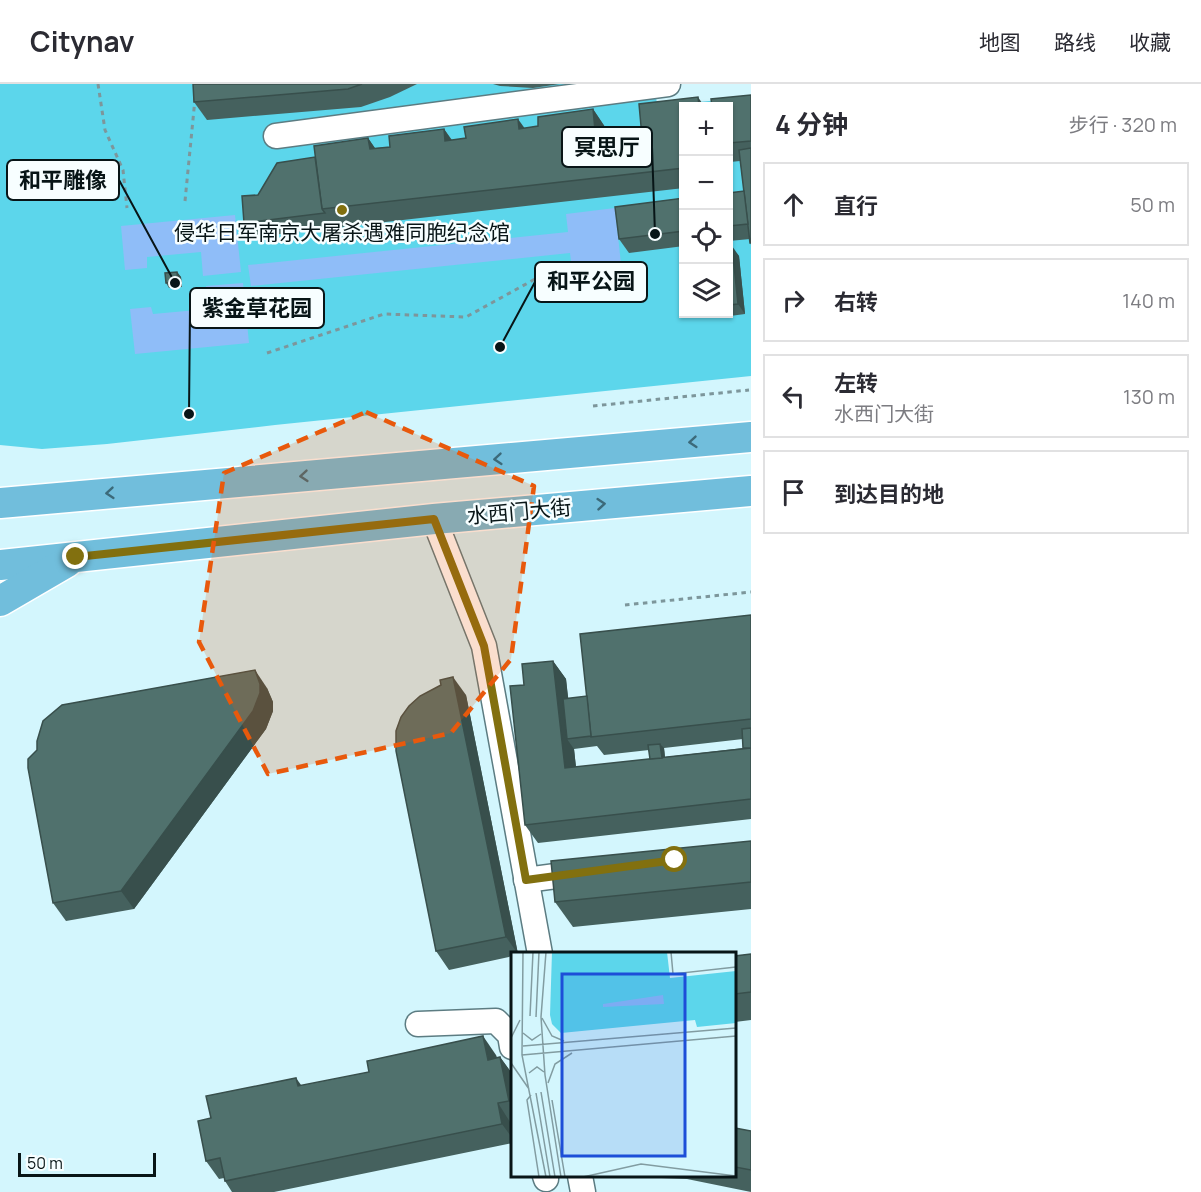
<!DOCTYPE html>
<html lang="zh">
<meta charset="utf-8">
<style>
:root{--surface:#fff;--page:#f2f2f3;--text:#2b2b33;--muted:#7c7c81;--line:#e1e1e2}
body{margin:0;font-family:Manrope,"Noto Sans SC",sans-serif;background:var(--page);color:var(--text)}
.controls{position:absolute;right:18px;top:18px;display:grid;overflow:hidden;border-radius:0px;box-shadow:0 2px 4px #0004}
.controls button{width:54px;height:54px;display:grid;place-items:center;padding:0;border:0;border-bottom:2px solid var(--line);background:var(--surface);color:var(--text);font:30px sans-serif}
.scale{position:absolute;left:18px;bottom:15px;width:138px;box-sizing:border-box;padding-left:6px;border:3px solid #081517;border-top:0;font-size:16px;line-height:21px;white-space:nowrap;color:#081517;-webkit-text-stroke:4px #f7feff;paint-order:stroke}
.stop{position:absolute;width:18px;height:18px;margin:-14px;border:4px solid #82700f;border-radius:50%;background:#fff}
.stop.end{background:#82700f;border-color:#fff;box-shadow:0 2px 6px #0008}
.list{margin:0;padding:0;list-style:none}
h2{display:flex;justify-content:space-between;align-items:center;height:78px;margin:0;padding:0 24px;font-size:26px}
h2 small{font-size:20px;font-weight:400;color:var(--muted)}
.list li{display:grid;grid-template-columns:39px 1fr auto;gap:18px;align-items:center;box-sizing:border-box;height:84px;margin:0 12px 12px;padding:0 12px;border:2px solid var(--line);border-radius:0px}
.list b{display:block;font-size:22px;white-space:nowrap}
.list p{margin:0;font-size:20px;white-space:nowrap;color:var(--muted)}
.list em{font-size:20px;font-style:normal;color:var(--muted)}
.icon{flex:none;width:33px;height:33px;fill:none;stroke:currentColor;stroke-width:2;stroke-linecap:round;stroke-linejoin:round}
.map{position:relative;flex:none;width:751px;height:1108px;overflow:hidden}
header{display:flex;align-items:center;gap:36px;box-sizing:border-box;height:84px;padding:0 30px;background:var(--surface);border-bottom:2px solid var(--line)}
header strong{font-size:28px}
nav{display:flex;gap:33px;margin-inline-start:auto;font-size:21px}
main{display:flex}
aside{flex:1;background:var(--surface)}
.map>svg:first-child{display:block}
.green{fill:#5cd6eb;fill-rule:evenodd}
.water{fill:#8fbdf8}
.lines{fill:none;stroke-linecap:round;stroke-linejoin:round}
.minor-casing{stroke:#5c7c82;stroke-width:27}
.major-casing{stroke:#fff;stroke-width:33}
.path{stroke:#7d969b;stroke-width:3;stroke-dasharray:4.5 4.5;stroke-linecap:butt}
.minor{stroke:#fff;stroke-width:24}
.major{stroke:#71bedc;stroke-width:30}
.wall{fill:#45615e;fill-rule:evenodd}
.shaded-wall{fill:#384f4c}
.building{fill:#50716d;stroke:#384f4c;stroke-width:1.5}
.oneway{stroke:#3c6a7a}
.route{stroke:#82700f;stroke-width:8}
.marked{fill:#e8590c;fill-opacity:0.2;stroke:#e8590c;stroke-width:4.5;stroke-dasharray:12 8;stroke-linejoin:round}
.poi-dot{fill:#82700f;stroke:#f7feff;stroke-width:2}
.labels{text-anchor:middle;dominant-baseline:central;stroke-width:5;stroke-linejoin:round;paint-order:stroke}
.poi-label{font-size:21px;fill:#081517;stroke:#f7feff}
.street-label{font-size:21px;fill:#081517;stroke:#f7feff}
.inset-road{fill:none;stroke:#829ca1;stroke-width:1.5}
.view{fill:#1d4ed8;fill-opacity:0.15;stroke:#1d4ed8;stroke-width:3}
.inset-edge{fill:none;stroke:#081517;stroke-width:3}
.leader{fill:none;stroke:#081517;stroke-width:2}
.callout-dot{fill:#081517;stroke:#f7feff;stroke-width:2}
.callout{fill:#f7feff;stroke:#081517;stroke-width:2}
.callout-label{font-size:22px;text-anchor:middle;font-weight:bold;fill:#081517}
</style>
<header>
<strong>Citynav</strong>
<nav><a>地图</a><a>路线</a><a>收藏</a></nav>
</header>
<main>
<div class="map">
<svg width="751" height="1108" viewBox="0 0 751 1108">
<rect width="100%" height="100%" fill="#d3f6fd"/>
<path class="green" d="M0,0H655L657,22L751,13V292L275,341L107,360L42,365L0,361ZM684,22H728V230H684Z"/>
<g class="water">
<polygon points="615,124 621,180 572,185 570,169 251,202 248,181 568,148 566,130"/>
<polygon points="235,131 241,188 203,192 201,168 147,173 147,184 125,186 121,142"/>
<polygon points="243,199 249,259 135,270 130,225 151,223 153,230 208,225 206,202"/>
</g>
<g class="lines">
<defs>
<g id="minor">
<polyline points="276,52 668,0"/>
<polyline points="434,435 484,562 540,870"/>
<polyline points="526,796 586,788"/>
<polyline points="418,940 496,937 510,951 512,963"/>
<polyline points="545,1092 546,1095"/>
<polyline points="580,1092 583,1108"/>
</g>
<g id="major">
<polyline points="0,419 751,353"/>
<polyline points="0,481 434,435 751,407"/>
<polyline points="0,517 67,478"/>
</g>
</defs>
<use href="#minor" class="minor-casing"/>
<use href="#major" class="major-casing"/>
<g class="path">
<polyline points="98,0 105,46 123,86 127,124"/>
<polyline points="185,117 195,15"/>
<polyline points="267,269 384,230 466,233 537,194"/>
<polyline points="593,322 749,306"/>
<polyline points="625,521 751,508"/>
</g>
<use href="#minor" class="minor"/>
<use href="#major" class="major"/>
</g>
<g class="wall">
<polygon points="193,0 417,0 390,13 361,23 207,36 194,18"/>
<polygon points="493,0 560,0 533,4 500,2"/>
<polygon points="751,11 751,161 750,155 729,157 729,109 744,107 740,77 730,78 731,98 729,99 729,22"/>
<polygon points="684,22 684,104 254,153 244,139 258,111 315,73 368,54 375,64 390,63 444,45 452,56 466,54 538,42 593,25 605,43 607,56 642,53"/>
<polygon points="684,114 684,162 629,169 619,155"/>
<polygon points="729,163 739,172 745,230 730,232 728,230"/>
<polygon points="177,188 181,193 182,203 169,204 166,199"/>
<path d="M751,531V735L538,759L525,741L524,601L553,577L566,595L568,615L587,612ZM743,655V664L665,673L664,664ZM597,662L604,671L649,666L650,675L576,683L574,665Z"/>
<polygon points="441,601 466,611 518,870 513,870 513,872 449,886 436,867"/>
<polygon points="267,604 273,618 273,627 266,645 134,825 66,837 53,819"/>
<polygon points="751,757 751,825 573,843 555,818"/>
<polygon points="751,870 751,936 735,938 735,872"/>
<polygon points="496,971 497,974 500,973 513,991 513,1037 510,1038 513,1048 513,1059 274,1108 232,1108 225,1097 224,1094 219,1095 206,1077 211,1034 302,1002"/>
<polygon points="735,1044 751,1047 751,1108 687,1095 610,1092 735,1092"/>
</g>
<g class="shaded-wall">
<polygon points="698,13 704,22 699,22"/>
<polygon points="593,25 605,43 609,75 596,57"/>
<polygon points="518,35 531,53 519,45"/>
<polygon points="444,45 456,63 445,57"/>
<polygon points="368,54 380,72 370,65"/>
<polygon points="729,77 730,78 731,98 729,94"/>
<polygon points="732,162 739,172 745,230 738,220"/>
<polygon points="177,188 181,193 182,203 178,198"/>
<polygon points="553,577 566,595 573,655 567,655 574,665 578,702 565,684"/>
<polygon points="255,586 267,604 273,618 273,627 266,645 134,825 121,807"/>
<polygon points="453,593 466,611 518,870 506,853"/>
<polygon points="660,660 664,664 667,693 663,688"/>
<polygon points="483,952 496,971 501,994 488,976"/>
<polygon points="500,973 513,991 513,1022 509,1017"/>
<polygon points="296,994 309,1012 298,1002"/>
<polygon points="498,1019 510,1038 513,1048 513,1055 502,1040"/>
</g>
<g class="building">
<polygon points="193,0 362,0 348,5 194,18"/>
<polygon points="751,11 751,57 729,59 729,22 712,22 711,15"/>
<polygon points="698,13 699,22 684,22 684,84 322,125 314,62 368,54 370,65 390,63 389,52 444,45 445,57 466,54 464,43 518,35 519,45 538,42 538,33 593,25 596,57 642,53 639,20"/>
<polygon points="751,64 751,159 750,159 739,66"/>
<polygon points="315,73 322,125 325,129 244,139 242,112 258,111 277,79"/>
<polygon points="744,107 748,140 729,142 729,109"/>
<polygon points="684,114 684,147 619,155 615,123"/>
<polygon points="732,162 738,220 729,221 729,163"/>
<polygon points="177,188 178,198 166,199 165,189"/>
<polygon points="751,531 751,635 591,653 580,550"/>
<polygon points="553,577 565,684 751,664 751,715 525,741 510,602 524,601 522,580"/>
<polygon points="255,586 260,600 260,609 253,627 121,807 53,819 28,684 28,675 37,666 37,657 43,637 62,621"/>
<polygon points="453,593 506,853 436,867 396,667 396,647 401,633 409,622 420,612 441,601 440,596"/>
<polygon points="587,612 591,652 567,655 563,615"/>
<polygon points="751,644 751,664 743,664 742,645"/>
<polygon points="660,660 662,674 650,675 648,661"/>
<polygon points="751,757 751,798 555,818 551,777"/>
<polygon points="751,870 751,908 735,910 735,872"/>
<polygon points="483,952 488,976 500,973 509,1017 498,1019 502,1040 225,1097 220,1074 206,1077 198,1037 211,1034 206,1012 296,994 298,1002 369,988 367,977"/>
<polygon points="735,1044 751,1047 751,1086 735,1083"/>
</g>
<defs><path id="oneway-chevron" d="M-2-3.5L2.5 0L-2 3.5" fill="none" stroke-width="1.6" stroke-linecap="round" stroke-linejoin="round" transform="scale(1.5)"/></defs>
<g class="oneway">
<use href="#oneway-chevron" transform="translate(693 358) rotate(175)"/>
<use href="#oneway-chevron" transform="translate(498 375) rotate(175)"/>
<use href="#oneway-chevron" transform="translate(304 392) rotate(175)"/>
<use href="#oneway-chevron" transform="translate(110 409) rotate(175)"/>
<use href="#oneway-chevron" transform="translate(601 420) rotate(-5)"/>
</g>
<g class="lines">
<polyline class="route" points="76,473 434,435 484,562 526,796 675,776"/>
</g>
<path class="marked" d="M366,328L534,402L511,575L451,649L268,690L199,558L224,389Z"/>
<circle class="poi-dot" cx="342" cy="126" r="6"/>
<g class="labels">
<g class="poi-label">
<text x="342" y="148">侵华日军南京大屠杀遇难同胞纪念馆</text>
</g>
<g class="street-label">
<text transform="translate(519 427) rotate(-5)">水西门大街</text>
</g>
</g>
<g transform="translate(511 868)">
<rect width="225" height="225" fill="#d3f6fd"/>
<path d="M41,0H156L159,26L225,19V71L186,75L184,68L50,81L41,72L39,63Z" fill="#5cd6eb"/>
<path d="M152,43L153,52L92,55V52Z" fill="#8fbdf8"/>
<path class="inset-road" d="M12,0L11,103L35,225M35,0L30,65L34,123L50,225M160,0L162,22L225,15M19,64L22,0M25,65L28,0M31,66L41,84L53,89M12,81L21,88L30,82M0,86L9,68M12,94L225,76M11,103L225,84M0,111L18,137M18,121L26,115L33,120M37,131L44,112L61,101M30,140L44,225M25,141L39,225M20,143L16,148L28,225M41,148L54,225M72,225L130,212L225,224"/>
<path class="view" d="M51,22H174V204H51Z"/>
<rect width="225" height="225" class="inset-edge"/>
</g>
<path class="leader" d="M655 150L652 63M175 199L119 96M500 263L535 198M189 330L190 224"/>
<g class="callout-dot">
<circle cx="655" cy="150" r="6"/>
<circle cx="175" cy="199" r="6"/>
<circle cx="500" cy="263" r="6"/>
<circle cx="189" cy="330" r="6"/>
</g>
<g class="callout">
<rect x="562" y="43" width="90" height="40" rx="6"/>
<rect x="7" y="76" width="112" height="40" rx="6"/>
<rect x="535" y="178" width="112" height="40" rx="6"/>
<rect x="190" y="204" width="134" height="40" rx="6"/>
</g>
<g class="callout-label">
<text x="607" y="71">冥思厅</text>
<text x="63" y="104">和平雕像</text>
<text x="591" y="205">和平公园</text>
<text x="257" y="232">紫金草花园</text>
</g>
</svg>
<div class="controls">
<button>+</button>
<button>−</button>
<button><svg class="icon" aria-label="locate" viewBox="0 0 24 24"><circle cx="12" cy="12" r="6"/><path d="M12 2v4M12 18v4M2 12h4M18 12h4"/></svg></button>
<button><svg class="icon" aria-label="layers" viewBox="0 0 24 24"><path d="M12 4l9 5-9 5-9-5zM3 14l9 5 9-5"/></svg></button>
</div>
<div class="scale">50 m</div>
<div class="stop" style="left:675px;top:776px"></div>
<div class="stop end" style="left:76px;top:473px"></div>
</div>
<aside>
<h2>4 分钟<small>步行 · 320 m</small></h2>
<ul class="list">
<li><svg class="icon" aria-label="ahead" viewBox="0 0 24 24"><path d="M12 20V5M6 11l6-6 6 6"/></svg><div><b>直行</b></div><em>50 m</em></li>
<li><svg class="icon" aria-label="right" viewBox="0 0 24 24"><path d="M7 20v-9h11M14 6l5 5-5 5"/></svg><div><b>右转</b></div><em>140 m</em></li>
<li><svg class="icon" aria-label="left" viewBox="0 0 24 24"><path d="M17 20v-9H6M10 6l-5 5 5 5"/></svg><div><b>左转</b><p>水西门大街</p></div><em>130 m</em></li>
<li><svg class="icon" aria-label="arrive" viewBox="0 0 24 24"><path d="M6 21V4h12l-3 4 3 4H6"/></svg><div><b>到达目的地</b></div></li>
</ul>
</aside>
</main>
